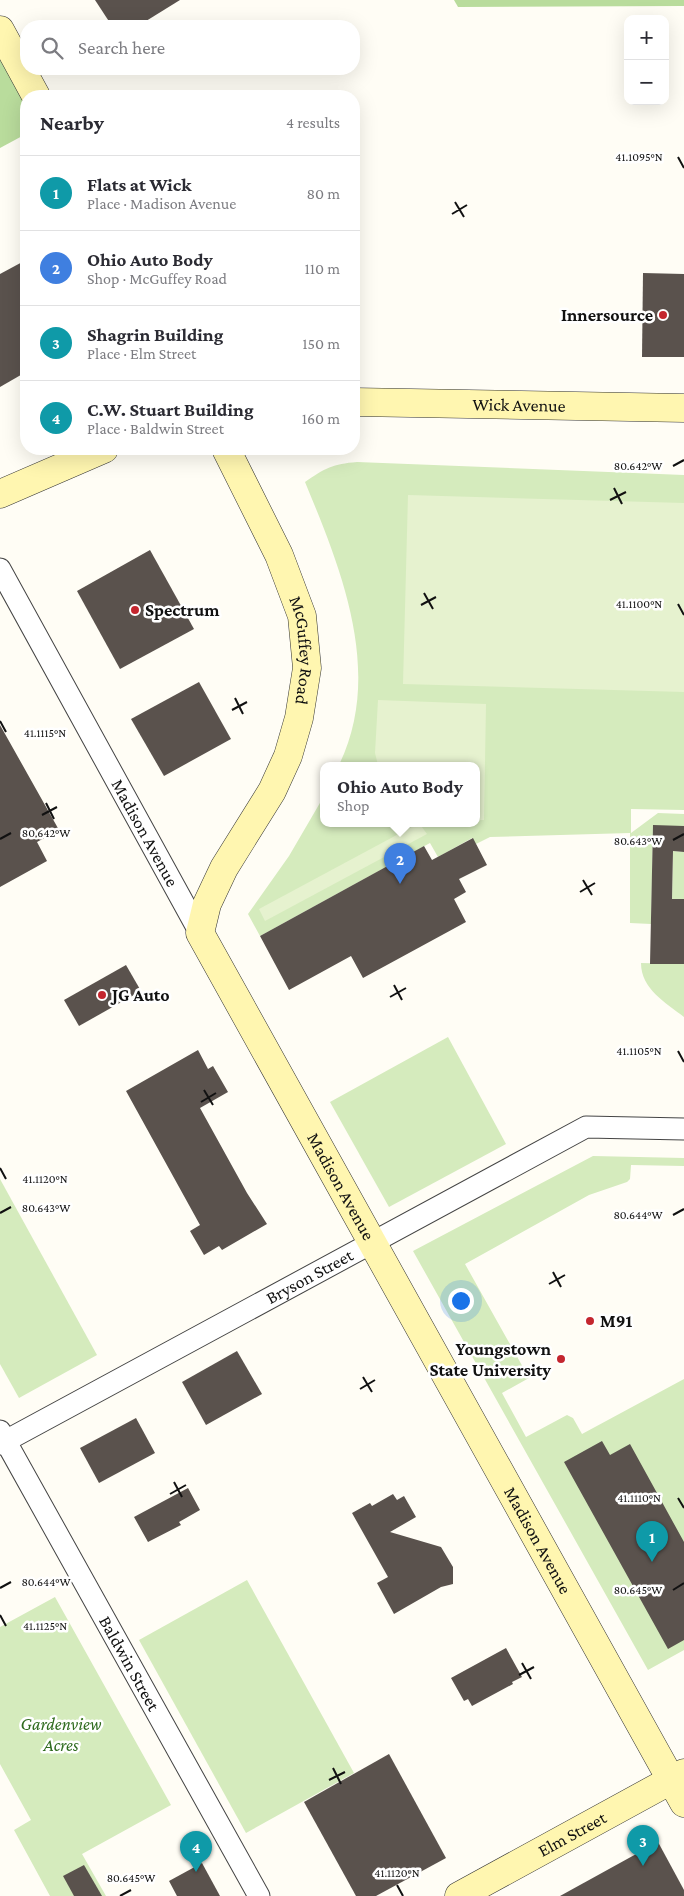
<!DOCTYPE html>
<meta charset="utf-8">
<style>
:root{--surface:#fff;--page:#f7f7f7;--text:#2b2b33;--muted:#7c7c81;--line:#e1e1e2;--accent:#d93025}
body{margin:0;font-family:"Crimson Pro",serif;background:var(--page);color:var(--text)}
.controls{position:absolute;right:15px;top:15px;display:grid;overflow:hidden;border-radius:10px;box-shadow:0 5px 20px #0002}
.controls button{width:45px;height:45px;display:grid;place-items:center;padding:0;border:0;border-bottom:1px solid var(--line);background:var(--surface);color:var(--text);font:25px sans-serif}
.you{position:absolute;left:460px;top:1300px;width:18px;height:18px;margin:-12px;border:4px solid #fff;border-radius:50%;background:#1a73e8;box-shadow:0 0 0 8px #1a73e833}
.badge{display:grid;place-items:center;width:32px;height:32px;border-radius:50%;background:var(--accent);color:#fff;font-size:16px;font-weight:700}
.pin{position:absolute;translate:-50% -41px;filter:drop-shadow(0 1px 2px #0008)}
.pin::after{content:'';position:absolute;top:26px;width:18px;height:15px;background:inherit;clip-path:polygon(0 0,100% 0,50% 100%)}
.popup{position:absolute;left:320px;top:762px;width:160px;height:65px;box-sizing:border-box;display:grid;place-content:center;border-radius:10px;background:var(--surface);filter:drop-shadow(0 1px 4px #0005);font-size:16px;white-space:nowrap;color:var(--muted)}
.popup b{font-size:19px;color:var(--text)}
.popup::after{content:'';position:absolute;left:50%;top:100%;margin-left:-10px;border:10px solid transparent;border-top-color:var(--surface)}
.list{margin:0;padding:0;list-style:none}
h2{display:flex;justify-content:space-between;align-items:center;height:65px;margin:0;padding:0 20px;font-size:21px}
h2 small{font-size:16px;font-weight:400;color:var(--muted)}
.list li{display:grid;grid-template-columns:32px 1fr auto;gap:15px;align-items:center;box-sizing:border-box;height:75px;padding:0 20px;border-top:1px solid var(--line)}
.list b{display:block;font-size:19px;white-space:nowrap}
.list p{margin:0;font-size:16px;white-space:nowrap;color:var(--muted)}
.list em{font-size:16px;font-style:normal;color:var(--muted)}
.icon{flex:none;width:28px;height:28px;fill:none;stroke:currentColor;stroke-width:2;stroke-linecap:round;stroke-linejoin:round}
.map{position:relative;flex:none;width:684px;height:1896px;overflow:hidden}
.search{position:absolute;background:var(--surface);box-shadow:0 5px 20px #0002;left:20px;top:20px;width:340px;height:55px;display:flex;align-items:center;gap:12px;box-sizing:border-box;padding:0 18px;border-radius:20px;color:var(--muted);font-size:19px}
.panel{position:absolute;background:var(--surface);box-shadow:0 5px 20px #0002;left:20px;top:90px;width:340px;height:365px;border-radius:20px}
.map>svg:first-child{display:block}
.green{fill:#d5ebbd}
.forest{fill:#b9dc9c}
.pitch{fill:#e6f2cf}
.building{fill:#5a524d}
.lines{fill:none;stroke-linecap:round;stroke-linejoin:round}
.street-casing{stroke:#444;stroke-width:23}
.secondary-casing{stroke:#333;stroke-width:29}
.street{stroke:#fff;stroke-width:21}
.secondary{stroke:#fff6b0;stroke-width:28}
.ticks{fill:none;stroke:#111;stroke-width:2}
.poi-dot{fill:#c4262e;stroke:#fff;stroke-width:2}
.labels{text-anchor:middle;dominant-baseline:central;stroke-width:5;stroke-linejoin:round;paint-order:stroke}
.poi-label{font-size:18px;font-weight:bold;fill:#111;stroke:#fff;text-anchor:start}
.street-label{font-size:18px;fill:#111;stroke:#fff}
.park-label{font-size:18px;font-style:italic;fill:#2f6b1f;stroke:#fff}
.ticks-label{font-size:12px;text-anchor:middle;fill:#111;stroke:#fff;stroke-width:5;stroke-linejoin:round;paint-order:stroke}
</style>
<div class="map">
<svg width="684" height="1896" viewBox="0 0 684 1896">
<rect width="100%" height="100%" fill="#fffdf5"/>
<g class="green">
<path d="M357,462L684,475V810L631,809V833L658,813L684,814V826H653L651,924L630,923V833L490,837L476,844L472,838L438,857L430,843L260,936L248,914L289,856L324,796V823H476V765H339C384,672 341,569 305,482C325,468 333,464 357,462Z"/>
<polygon points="673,851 684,852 684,899 672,899"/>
<path d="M641,963L684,964V1017C666,1003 641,989 641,963Z"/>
<polygon points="448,1037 506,1144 389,1207 330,1102"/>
<polygon points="593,1156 684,1158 684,1166 631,1165 630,1179 627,1182 589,1195 465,1264 529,1378 502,1393 526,1437 567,1415 573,1418 582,1434 684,1379 684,1650 648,1670 413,1251"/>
<polygon points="0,1179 97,1355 19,1398 0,1364"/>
<polygon points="247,1580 354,1773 246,1833 139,1640"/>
<polygon points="55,1597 171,1805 82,1854 106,1896 50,1896 14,1830 31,1820 0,1764 0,1627"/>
</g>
<g class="forest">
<polygon points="454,0 684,0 684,6 458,7"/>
<polygon points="0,30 26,96 26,134 0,148"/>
</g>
<g class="pitch">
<polygon points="408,495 684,503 684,692 403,684"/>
<polygon points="378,700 486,704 484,820 476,820 476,765 378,765 375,753"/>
<polygon points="419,823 427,834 265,921 259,909"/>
</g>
<g class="building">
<polygon points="95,0 180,0 138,26 112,26"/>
<polygon points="26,260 26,372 0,387 0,274"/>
<polygon points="643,273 684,274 684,357 642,357"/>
<polygon points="150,550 194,629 120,669 77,591"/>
<polygon points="199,682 231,739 164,776 131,719"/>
<polygon points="0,725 59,830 37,842 47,861 0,887"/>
<polygon points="653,825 684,826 684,852 673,851 672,899 684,899 684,964 650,964"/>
<polygon points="473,838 487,865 459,879 466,892 454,899 466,922 363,978 351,956 289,990 260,936 424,846 432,860"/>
<polygon points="126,965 141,991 79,1026 64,1000"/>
<polygon points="198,1050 208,1069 213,1066 228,1092 200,1108 247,1193 267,1224 222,1250 219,1246 204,1255 190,1231 200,1225 126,1091"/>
<polygon points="237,1351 262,1394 206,1425 182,1382"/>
<polygon points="136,1418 155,1453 99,1483 80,1448"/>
<polygon points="602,1441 610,1455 630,1444 684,1542 684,1640 668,1649 564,1462"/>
<polygon points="188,1488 200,1510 179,1522 181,1525 148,1542 134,1517"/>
<polygon points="393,1494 397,1500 404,1496 416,1517 390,1532 441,1547 453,1567 453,1584 441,1587 394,1614 377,1583 388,1577 352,1513 370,1503 372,1506"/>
<polygon points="506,1648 522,1677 512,1682 513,1684 472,1706 468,1699 464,1701 451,1678"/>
<polygon points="389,1754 446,1858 376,1896 356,1896 304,1802"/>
<polygon points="658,1842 684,1890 684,1896 560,1896"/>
<polygon points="202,1863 220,1896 177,1896 169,1881"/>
<polygon points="84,1865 102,1896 74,1896 63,1876"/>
</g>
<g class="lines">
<defs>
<g id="street">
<path id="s1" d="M0,569L200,933"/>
<path id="s2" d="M0,1431L259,1896"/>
<path id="s3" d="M0,1444L586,1127L684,1129"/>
</g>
<g id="secondary">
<polyline points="0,30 36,96"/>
<path id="s4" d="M354,402L684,408"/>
<path id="s5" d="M226,449L279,555L302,616L307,668L299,718L288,756L272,791L224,868L207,904L200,933L684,1803"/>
<polyline points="0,494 104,449"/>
<path id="s6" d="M459,1896L684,1773"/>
</g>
</defs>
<use href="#street" class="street-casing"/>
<use href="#secondary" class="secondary-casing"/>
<use href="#street" class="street"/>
<use href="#secondary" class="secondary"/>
</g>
<path class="ticks" d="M678,157L684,168M455,202L464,217M452,214L467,205M673,466L684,460M614,488L622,504M610,500L626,492M424,593L433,609M678,604L684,615M421,605L436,597M235,698L243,714M232,710L247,702M0,721L6,732M46,803L54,819M42,815L57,807M0,839L11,833M673,840L684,834M583,880L592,895M580,892L595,883M394,985L402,1000M390,997L406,988M678,1051L684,1062M204,1090L213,1105M201,1102L216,1093M0,1168L6,1179M0,1213L11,1207M673,1215L684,1209M553,1272L561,1287M549,1284L565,1275M363,1377L372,1392M360,1389L375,1380M174,1482L182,1497M170,1494L186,1485M678,1498L684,1508M0,1588L11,1582M673,1590L684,1583M0,1615L6,1626M522,1663L531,1679M519,1675L534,1667M333,1768L341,1784M329,1780L345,1772M397,1885L403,1896M120,1896L131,1890"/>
<g class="poi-dot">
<circle cx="663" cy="315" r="5"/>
<circle cx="135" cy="610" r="5"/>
<circle cx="102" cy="995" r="5"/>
<circle cx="590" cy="1321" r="5"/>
<circle cx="561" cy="1359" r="5"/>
</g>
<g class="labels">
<g class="poi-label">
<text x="653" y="315" text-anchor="end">Innersource</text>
<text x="145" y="610">Spectrum</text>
<text x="112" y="995">JG Auto</text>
<text x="600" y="1321">M91</text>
<text x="551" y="1349" text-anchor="end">Youngstown<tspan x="551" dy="21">State University</tspan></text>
</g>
<g class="street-label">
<text stroke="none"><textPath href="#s4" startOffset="165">Wick Avenue</textPath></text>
<text stroke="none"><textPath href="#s5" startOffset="218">McGuffey Road</textPath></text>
<text stroke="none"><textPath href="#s1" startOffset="301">Madison Avenue</textPath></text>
<text stroke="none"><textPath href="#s5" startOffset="815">Madison Avenue</textPath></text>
<text stroke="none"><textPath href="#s3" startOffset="352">Bryson Street</textPath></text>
<text stroke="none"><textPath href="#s5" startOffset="1220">Madison Avenue</textPath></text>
<text stroke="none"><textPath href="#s2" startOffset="266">Baldwin Street</textPath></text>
<text stroke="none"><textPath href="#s6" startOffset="129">Elm Street</textPath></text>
</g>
<g class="park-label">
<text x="61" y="1724">Gardenview<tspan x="61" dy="21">Acres</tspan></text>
</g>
</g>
<g class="ticks-label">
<text x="639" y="161">41.1095°N</text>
<text x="638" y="470">80.642°W</text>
<text x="639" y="608">41.1100°N</text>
<text x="45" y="737">41.1115°N</text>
<text x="46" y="837">80.642°W</text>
<text x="638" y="845">80.643°W</text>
<text x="639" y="1055">41.1105°N</text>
<text x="45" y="1183">41.1120°N</text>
<text x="46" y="1212">80.643°W</text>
<text x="638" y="1219">80.644°W</text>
<text x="639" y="1502">41.1110°N</text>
<text x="46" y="1586">80.644°W</text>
<text x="638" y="1594">80.645°W</text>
<text x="45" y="1630">41.1125°N</text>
<text x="397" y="1877">41.1120°N</text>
<text x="131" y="1882">80.645°W</text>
</g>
</svg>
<div class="controls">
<button>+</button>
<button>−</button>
</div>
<div class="you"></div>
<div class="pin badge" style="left:652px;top:1562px;background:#0f9aa8">1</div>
<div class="pin badge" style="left:400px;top:884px;background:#3f7fe0">2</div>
<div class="popup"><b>Ohio Auto Body</b>Shop</div>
<div class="pin badge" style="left:643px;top:1866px;background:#0f9aa8">3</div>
<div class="pin badge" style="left:196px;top:1872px;background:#0f9aa8">4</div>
<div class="search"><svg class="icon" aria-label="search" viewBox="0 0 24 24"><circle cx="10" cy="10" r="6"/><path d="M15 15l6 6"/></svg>Search here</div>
<section class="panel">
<h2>Nearby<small>4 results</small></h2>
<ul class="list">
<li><span class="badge" style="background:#0f9aa8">1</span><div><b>Flats at Wick</b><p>Place · Madison Avenue</p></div><em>80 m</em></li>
<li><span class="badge" style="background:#3f7fe0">2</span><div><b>Ohio Auto Body</b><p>Shop · McGuffey Road</p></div><em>110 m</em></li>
<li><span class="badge" style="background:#0f9aa8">3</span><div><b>Shagrin Building</b><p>Place · Elm Street</p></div><em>150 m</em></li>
<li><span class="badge" style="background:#0f9aa8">4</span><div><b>C.W. Stuart Building</b><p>Place · Baldwin Street</p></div><em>160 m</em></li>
</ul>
</section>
</div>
